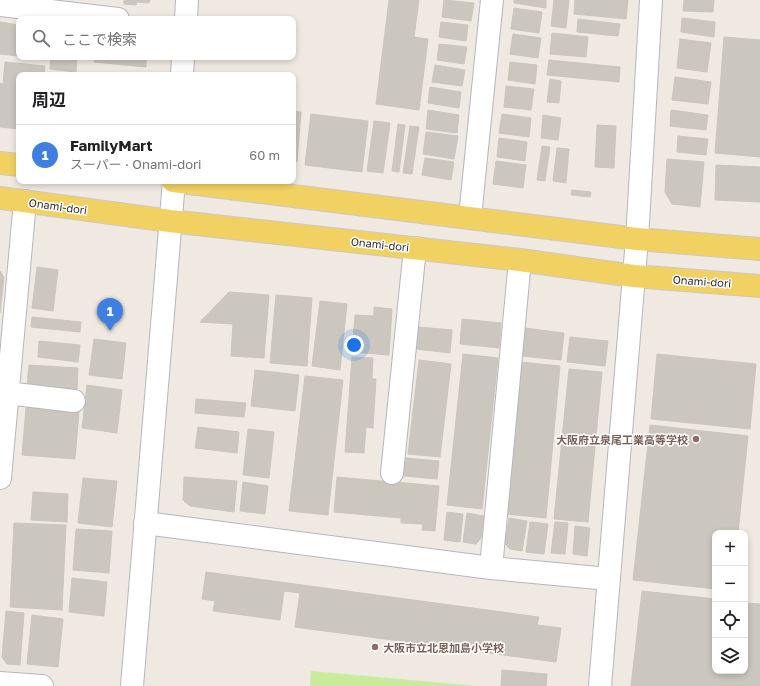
<!DOCTYPE html>
<html lang="ja">
<meta charset="utf-8">
<style>
:root{--surface:#fff;--page:#f6f6f6;--text:#202124;--muted:#757577;--line:#e0e0e0;--accent:#db2777}
body{margin:0;font-family:"Golos Text","Noto Sans JP",sans-serif;background:var(--page);color:var(--text)}
.controls{position:absolute;right:12px;bottom:12px;display:grid;overflow:hidden;border-radius:8px;box-shadow:0 2px 6px #0003}
.controls button{width:36px;height:36px;display:grid;place-items:center;padding:0;border:0;border-bottom:1px solid var(--line);background:var(--surface);color:var(--text);font:20px sans-serif}
.you{position:absolute;left:354px;top:345px;width:14px;height:14px;margin:-10px;border:3px solid #fff;border-radius:50%;background:#1a73e8;box-shadow:0 0 0 6px #1a73e833}
.badge{display:grid;place-items:center;width:26px;height:26px;border-radius:50%;background:var(--accent);color:#fff;font-size:13px;font-weight:700}
.pin{position:absolute;translate:-50% -33px;filter:drop-shadow(0 1px 2px #0008)}
.pin::after{content:'';position:absolute;top:21px;width:14px;height:12px;background:inherit;clip-path:polygon(0 0,100% 0,50% 100%)}
.list{margin:0;padding:0;list-style:none}
h2{display:flex;justify-content:space-between;align-items:center;height:52px;margin:0;padding:0 16px;font-size:17px}
h2 small{font-size:13px;font-weight:400;color:var(--muted)}
.list li{display:grid;grid-template-columns:26px 1fr auto;gap:12px;align-items:center;box-sizing:border-box;height:60px;padding:0 16px;border-top:1px solid var(--line)}
.list b{display:block;font-size:15px;white-space:nowrap}
.list p{margin:0;font-size:13px;white-space:nowrap;color:var(--muted)}
.list em{font-size:13px;font-style:normal;color:var(--muted)}
.icon{flex:none;width:22px;height:22px;fill:none;stroke:currentColor;stroke-width:2;stroke-linecap:round;stroke-linejoin:round}
.map{position:relative;flex:none;width:760px;height:686px;overflow:hidden}
.search{position:absolute;background:var(--surface);box-shadow:0 2px 6px #0003;left:16px;top:16px;width:280px;height:44px;display:flex;align-items:center;gap:10px;box-sizing:border-box;padding:0 14px;border-radius:8px;color:var(--muted);font-size:15px}
.panel{position:absolute;background:var(--surface);box-shadow:0 2px 6px #0003;left:16px;top:72px;width:280px;height:112px;border-radius:8px}
.map>svg:first-child{display:block}
.pitch{fill:#c9ec9a}
.building{fill:#cbc7bf;stroke:#cbc5ba}
.lines{fill:none;stroke-linecap:round;stroke-linejoin:round}
.minor-casing{stroke:#b4b7c1;stroke-width:24}
.major-casing{stroke:#c9c9c9;stroke-width:24}
.minor{stroke:#fff;stroke-width:22}
.major{stroke:#f2d163;stroke-width:22}
.education-dot{fill:#8d6e63;stroke:#fff;stroke-width:1.5}
.labels{text-anchor:middle;dominant-baseline:central;stroke-width:3;stroke-linejoin:round;paint-order:stroke}
.street-label{font-size:11px;fill:#2e2e2e;stroke:#fff}
.education-label{font-size:11px;font-weight:bold;fill:#785e54;stroke:#fff;text-anchor:end}
</style>
<div class="map">
<svg width="760" height="686" viewBox="0 0 760 686">
<rect width="100%" height="100%" fill="#efe9e1"/>
<polygon class="pitch" points="311,671 477,686 310,686"/>
<g class="building">
<polygon points="124,0 150,0 149,3 137,2 136,5 124,4"/>
<polygon points="389,0 419,0 414,37 428,39 419,110 376,104"/>
<polygon points="444,0 474,3 471,21 442,17"/>
<polygon points="514,0 546,0 546,8 514,3"/>
<polygon points="554,0 569,0 566,28 551,26"/>
<polygon points="575,0 628,0 626,19 574,14"/>
<polygon points="684,0 714,0 713,12 683,11"/>
<polygon points="514,8 542,12 539,33 511,29"/>
<polygon points="682,18 715,22 714,37 681,32"/>
<polygon points="578,19 620,24 618,36 577,32"/>
<polygon points="0,22 19,25 19,56 0,54"/>
<polygon points="441,22 468,25 466,41 439,37"/>
<polygon points="552,33 588,37 586,57 550,54"/>
<polygon points="513,34 541,38 538,58 510,54"/>
<polygon points="724,37 760,40 760,157 715,153"/>
<polygon points="680,39 711,43 707,72 677,68"/>
<polygon points="439,44 467,47 464,64 437,60"/>
<polygon points="25,57 44,57 44,60"/>
<polygon points="51,57 77,57 76,72 50,69"/>
<polygon points="95,57 146,57 146,67 94,62"/>
<polygon points="549,60 620,67 619,82 547,75"/>
<polygon points="5,62 45,66 44,75 19,75 19,129 0,127 0,83 3,84"/>
<polygon points="510,62 537,65 535,84 508,80"/>
<polygon points="435,65 465,70 462,86 432,82"/>
<polygon points="675,77 711,82 708,104 672,100"/>
<polygon points="550,79 561,81 559,103 547,102"/>
<polygon points="506,86 534,89 531,110 504,107"/>
<polygon points="430,87 461,92 459,108 428,103"/>
<polygon points="428,110 459,115 457,133 426,129"/>
<polygon points="671,110 708,115 706,130 670,126"/>
<polygon points="293,111 301,112 297,162 293,161"/>
<polygon points="311,114 368,121 362,172 305,165"/>
<polygon points="502,114 531,118 529,137 499,133"/>
<polygon points="543,115 561,118 558,140 541,138"/>
<polygon points="374,121 390,123 383,173 367,171"/>
<polygon points="398,124 405,125 399,172 392,171"/>
<polygon points="597,125 616,126 614,168 595,167"/>
<polygon points="410,126 419,127 412,174 403,173"/>
<polygon points="426,132 458,136 454,159 423,154"/>
<polygon points="678,136 708,139 706,155 677,152"/>
<polygon points="499,138 527,142 525,161 497,157"/>
<polygon points="542,146 550,147 545,181 537,180"/>
<polygon points="557,148 569,149 566,183 553,181"/>
<polygon points="425,158 454,162 451,180 422,175"/>
<polygon points="667,159 704,162 700,207 672,204 665,192"/>
<polygon points="496,161 526,165 523,188 493,184"/>
<polygon points="716,165 760,167 760,202 715,200"/>
<polygon points="572,190 591,192 590,197 571,195"/>
<polygon points="37,267 58,270 53,311 32,308"/>
<polygon points="0,271 4,277 0,313"/>
<polygon points="229,292 269,295 264,358 231,356 233,324 200,322"/>
<polygon points="276,295 312,298 307,366 270,363"/>
<polygon points="320,301 347,304 340,370 312,366"/>
<polygon points="374,307 392,309 389,355 352,352 355,315 374,316"/>
<polygon points="32,317 81,322 80,332 31,327"/>
<polygon points="462,319 501,323 499,348 460,344"/>
<polygon points="418,327 452,330 450,353 416,349"/>
<polygon points="525,328 564,333 561,360 521,356"/>
<polygon points="570,337 608,341 605,366 567,362"/>
<polygon points="94,339 126,343 122,379 89,375"/>
<polygon points="39,341 80,345 78,362 38,357"/>
<polygon points="463,354 498,358 482,509 447,505"/>
<polygon points="657,354 756,364 750,429 651,419"/>
<polygon points="352,357 373,358 372,379 376,379 373,428 366,427 364,453 345,452"/>
<polygon points="419,360 451,364 440,457 408,454"/>
<polygon points="520,362 560,366 546,518 506,514"/>
<polygon points="29,365 78,368 77,389 27,386"/>
<polygon points="569,369 602,372 588,522 554,519"/>
<polygon points="255,370 299,375 295,411 251,406"/>
<polygon points="305,376 343,380 328,515 289,511"/>
<polygon points="87,385 122,390 117,433 82,428"/>
<polygon points="196,399 246,403 244,417 195,413"/>
<polygon points="26,408 79,412 75,459 22,455"/>
<polygon points="650,425 748,436 738,533 715,533 715,589 633,580"/>
<polygon points="198,427 239,432 237,453 195,448"/>
<polygon points="248,429 274,432 269,478 243,475"/>
<polygon points="406,458 439,461 437,479 404,476"/>
<polygon points="184,477 237,481 234,512 190,506 183,500"/>
<polygon points="337,477 439,486 435,531 422,530 423,524 401,523 401,518 334,512"/>
<polygon points="83,478 117,481 112,527 78,523"/>
<polygon points="243,482 268,486 265,514 240,511"/>
<polygon points="33,492 68,494 67,522 31,520"/>
<polygon points="447,512 463,514 460,542 444,540"/>
<polygon points="467,513 484,516 481,538 476,544 463,542"/>
<polygon points="509,518 527,521 522,551 510,549 505,544"/>
<polygon points="530,522 548,524 544,554 526,552"/>
<polygon points="555,522 568,523 565,554 551,553"/>
<polygon points="14,523 66,525 62,610 10,607"/>
<polygon points="575,526 590,528 587,556 573,554"/>
<polygon points="76,529 112,531 109,573 73,570"/>
<polygon points="206,572 539,617 537,625 561,628 556,662 295,627 300,593 284,591 280,620 213,611 215,601 202,599"/>
<polygon points="72,578 107,582 104,616 69,612"/>
<polygon points="642,591 715,599 715,671 745,671 745,603 760,604 760,686 631,686"/>
<polygon points="6,611 24,613 20,665 7,664 2,657"/>
<polygon points="32,615 63,619 58,667 27,664"/>
<polygon points="502,670 547,674 546,686 501,686"/>
</g>
<g class="lines">
<defs>
<g id="minor">
<polyline points="0,5 118,19"/>
<polyline points="186,19 187,0"/>
<polyline points="182,75 183,57"/>
<polyline points="470,217 492,0"/>
<polyline points="7,393 74,401"/>
<polyline points="392,473 415,248"/>
<polyline points="0,478 25,201"/>
<polyline points="145,523 491,568 609,579"/>
<polyline points="491,568 520,260"/>
<polyline points="0,683 42,686"/>
<polyline points="132,686 174,181"/>
<polyline points="600,686 637,239 651,0"/>
</g>
<g id="major">
<polyline points="0,163 19,165"/>
<polyline points="173,181 637,239 760,249"/>
<polyline points="0,198 170,221 520,260 634,276 760,286"/>
</g>
</defs>
<use href="#minor" class="minor-casing"/>
<use href="#major" class="major-casing"/>
<use href="#minor" class="minor"/>
<use href="#major" class="major"/>
</g>
<g class="education-dot">
<circle cx="696" cy="439" r="4"/>
<circle cx="375" cy="647" r="4"/>
</g>
<g class="labels">
<g class="street-label">
<text transform="translate(58 206) rotate(8)">Onami-dori</text>
<text transform="translate(380 244) rotate(6)">Onami-dori</text>
<text transform="translate(702 281) rotate(4)">Onami-dori</text>
</g>
<g class="education-label">
<text x="688" y="439">大阪府立泉尾工業高等学校</text>
<text x="383" y="647" text-anchor="start">大阪市立北恩加島小学校</text>
</g>
</g>
</svg>
<div class="controls">
<button>+</button>
<button>−</button>
<button><svg class="icon" aria-label="locate" viewBox="0 0 24 24"><circle cx="12" cy="12" r="6"/><path d="M12 2v4M12 18v4M2 12h4M18 12h4"/></svg></button>
<button><svg class="icon" aria-label="layers" viewBox="0 0 24 24"><path d="M12 4l9 5-9 5-9-5zM3 14l9 5 9-5"/></svg></button>
</div>
<div class="you"></div>
<div class="pin badge" style="left:110px;top:331px;background:#3f7fe0">1</div>
<div class="search"><svg class="icon" aria-label="search" viewBox="0 0 24 24"><circle cx="10" cy="10" r="6"/><path d="M15 15l6 6"/></svg>ここで検索</div>
<section class="panel">
<h2>周辺<small></small></h2>
<ul class="list">
<li><span class="badge" style="background:#3f7fe0">1</span><div><b>FamilyMart</b><p>スーパー · Onami-dori</p></div><em>60 m</em></li>
</ul>
</section>
</div>
